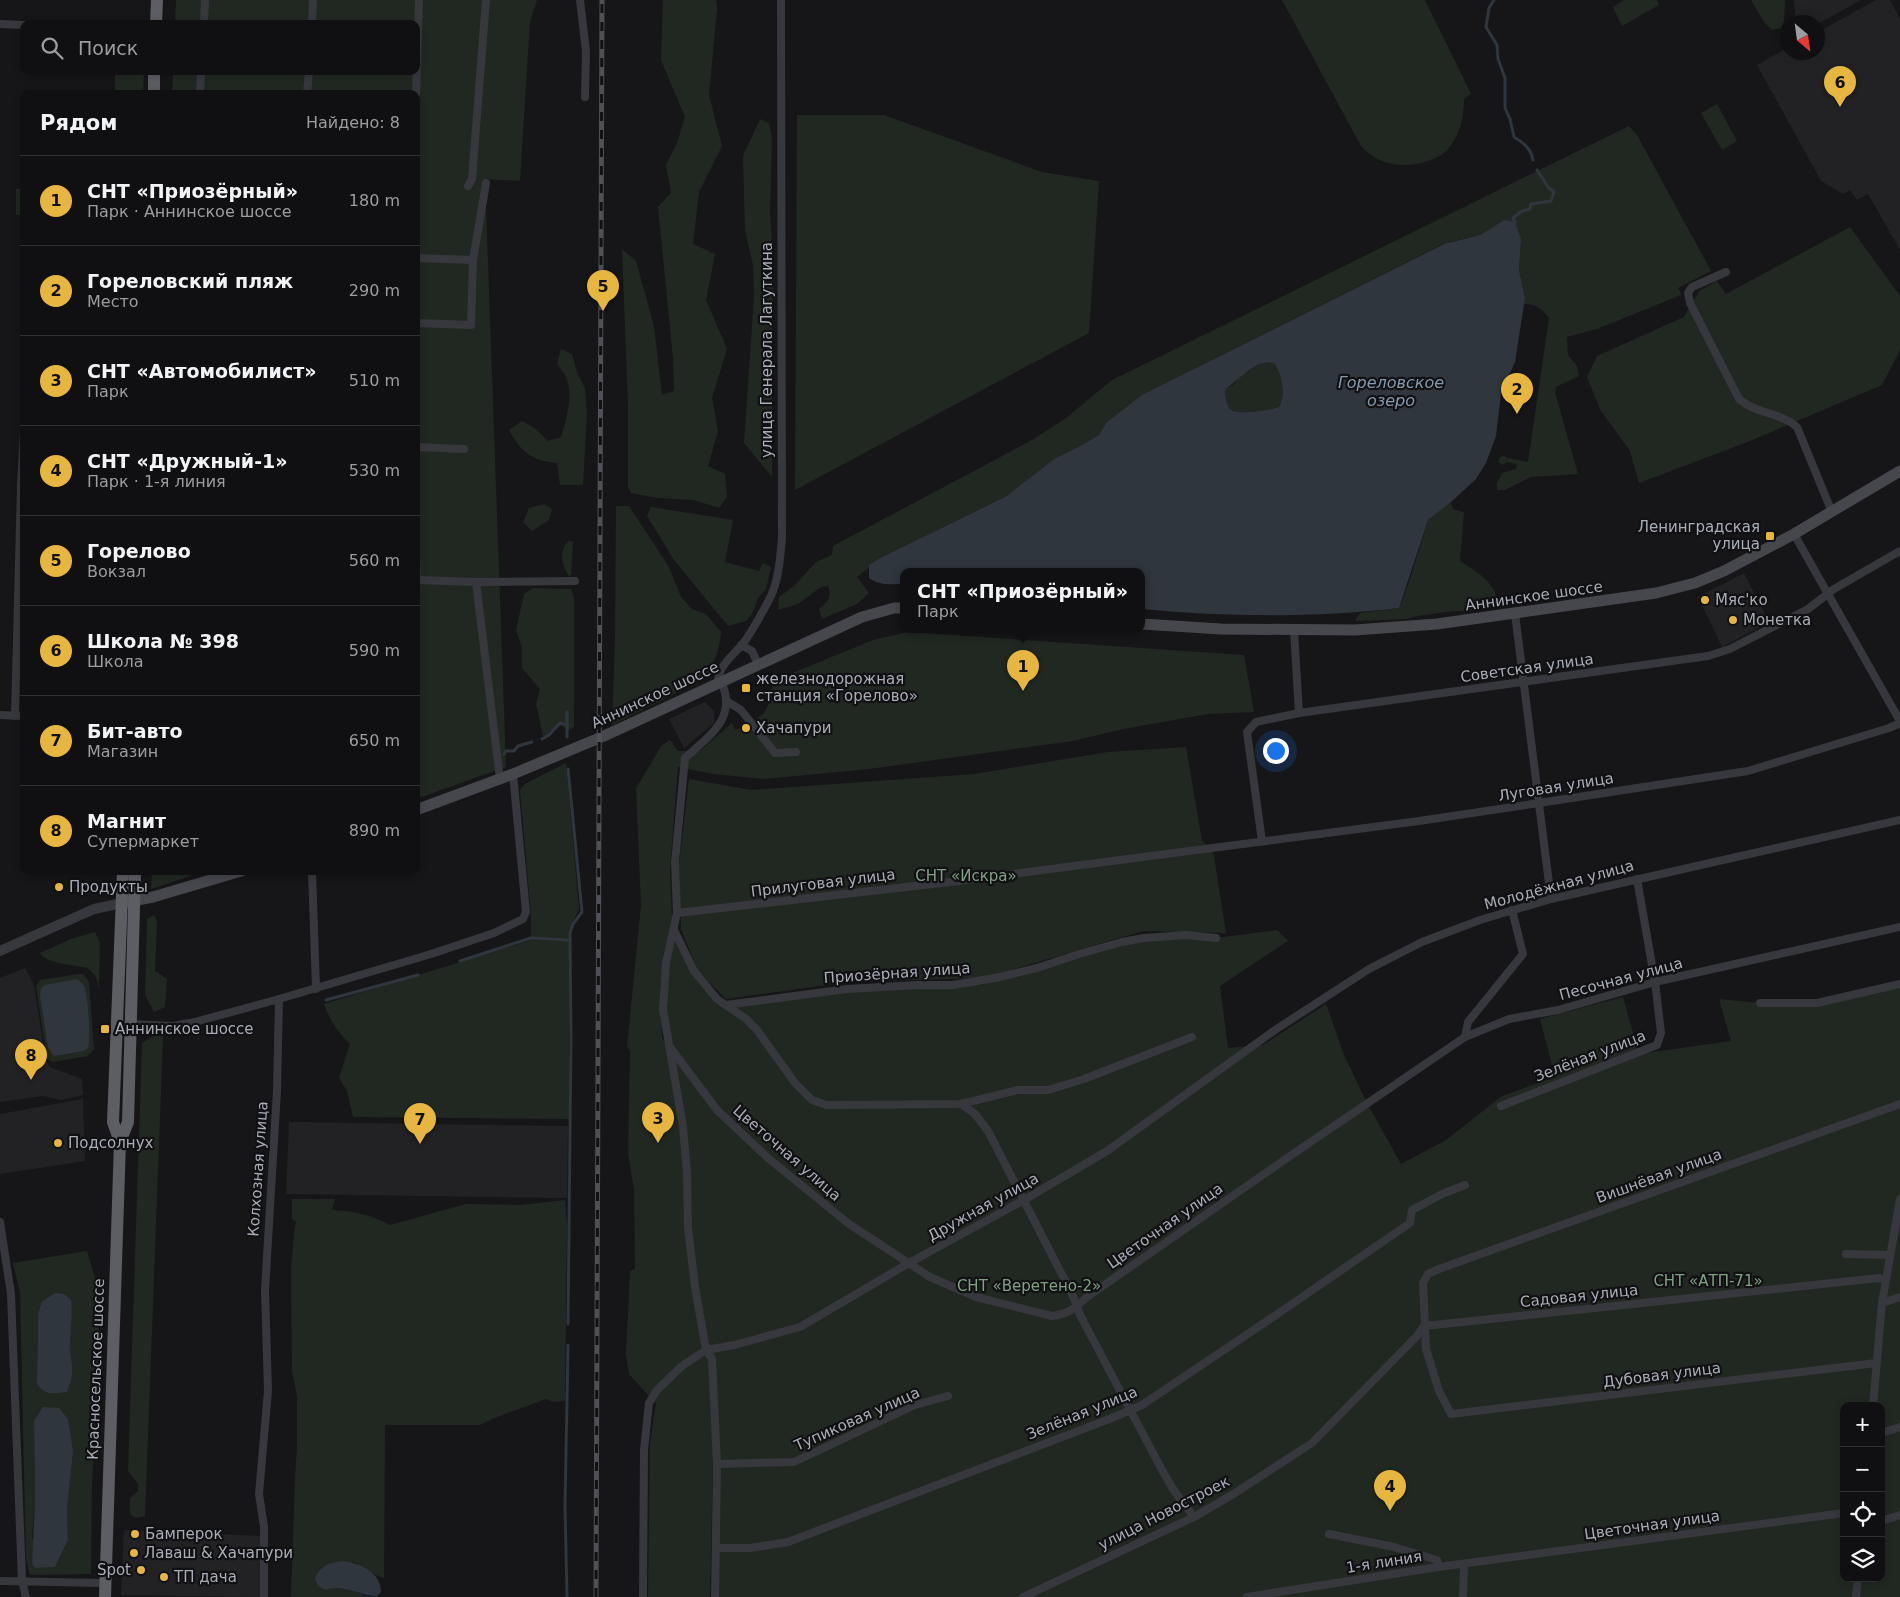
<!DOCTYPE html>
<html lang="ru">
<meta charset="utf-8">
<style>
:root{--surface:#101012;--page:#1e1e20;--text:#f1f3f6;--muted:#9c9d9f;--line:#303032;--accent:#e6b640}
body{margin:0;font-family:"DejaVu Sans",sans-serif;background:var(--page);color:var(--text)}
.controls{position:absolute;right:15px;bottom:15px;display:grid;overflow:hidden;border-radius:10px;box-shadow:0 2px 8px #0003}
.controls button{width:45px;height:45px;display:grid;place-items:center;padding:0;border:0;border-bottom:1px solid var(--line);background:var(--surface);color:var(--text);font:25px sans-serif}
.compass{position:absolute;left:1780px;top:15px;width:45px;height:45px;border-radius:50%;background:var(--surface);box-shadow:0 2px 8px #0003;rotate:151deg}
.you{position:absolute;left:1275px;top:750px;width:18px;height:18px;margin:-12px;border:4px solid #fff;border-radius:50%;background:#1a73e8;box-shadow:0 0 0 8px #1a73e833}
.badge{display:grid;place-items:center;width:32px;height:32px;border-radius:50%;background:var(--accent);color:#111;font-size:16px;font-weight:700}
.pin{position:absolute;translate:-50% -41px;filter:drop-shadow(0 1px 2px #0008)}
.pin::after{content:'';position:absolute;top:26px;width:18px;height:15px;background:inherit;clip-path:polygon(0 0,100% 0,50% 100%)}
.popup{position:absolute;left:900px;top:568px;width:245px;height:65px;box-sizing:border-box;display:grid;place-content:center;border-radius:10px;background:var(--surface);filter:drop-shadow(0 1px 4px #0005);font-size:16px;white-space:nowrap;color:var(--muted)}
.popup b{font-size:19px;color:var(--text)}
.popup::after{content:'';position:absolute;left:50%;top:100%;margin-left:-10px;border:10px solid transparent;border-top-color:var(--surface)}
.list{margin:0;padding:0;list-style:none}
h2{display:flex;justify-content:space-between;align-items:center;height:65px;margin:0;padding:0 20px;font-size:21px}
h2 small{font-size:16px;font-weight:400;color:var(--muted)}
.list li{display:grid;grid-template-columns:32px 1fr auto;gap:15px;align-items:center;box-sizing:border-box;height:90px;padding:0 20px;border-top:1px solid var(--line)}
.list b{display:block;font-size:19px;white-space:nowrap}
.list p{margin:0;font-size:16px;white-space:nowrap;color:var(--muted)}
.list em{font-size:16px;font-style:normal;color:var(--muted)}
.icon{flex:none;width:28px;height:28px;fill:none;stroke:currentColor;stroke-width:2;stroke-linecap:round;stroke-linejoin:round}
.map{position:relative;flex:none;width:1900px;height:1597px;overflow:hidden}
.search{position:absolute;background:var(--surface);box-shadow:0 2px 8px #0003;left:20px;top:20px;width:400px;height:55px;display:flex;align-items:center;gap:12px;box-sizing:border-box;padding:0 18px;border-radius:10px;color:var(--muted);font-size:19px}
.panel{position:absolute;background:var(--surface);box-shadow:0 2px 8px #0003;left:20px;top:90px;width:400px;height:785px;border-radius:10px}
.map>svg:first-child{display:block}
.built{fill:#222225}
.green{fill:#212822;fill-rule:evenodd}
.water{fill:#2f363d;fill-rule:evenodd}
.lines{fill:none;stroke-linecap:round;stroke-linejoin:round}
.stream{stroke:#2f363d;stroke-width:3}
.minor{stroke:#37383d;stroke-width:8}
.tertiary{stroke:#37383d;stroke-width:10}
.secondary{stroke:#46474d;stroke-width:11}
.trunk{stroke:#5c5e64;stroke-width:12}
.rail-casing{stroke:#4f5056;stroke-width:5}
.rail{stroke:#111113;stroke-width:3;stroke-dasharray:9;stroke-linecap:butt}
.poi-dot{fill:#e6b640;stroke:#111113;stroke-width:2}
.labels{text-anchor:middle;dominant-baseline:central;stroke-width:4.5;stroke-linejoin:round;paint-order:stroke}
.street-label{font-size:15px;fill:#a9adb7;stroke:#111113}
.poi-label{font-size:15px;fill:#a9adb7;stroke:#111113;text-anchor:start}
.park-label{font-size:15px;fill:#81a185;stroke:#111113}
.water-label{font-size:16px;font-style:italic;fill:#8299b0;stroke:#111113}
</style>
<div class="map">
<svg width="1900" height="1597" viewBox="0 0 1900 1597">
<rect width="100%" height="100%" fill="#161618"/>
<g class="built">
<polygon points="1794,0 1861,0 1818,24 1818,22 1796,22"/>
<polygon points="1876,0 1890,0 1900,19 1900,250 1868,194 1857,200 1850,190 1843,194 1821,181 1757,65 1787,48 1788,52 1818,52 1818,32"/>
<polygon points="1744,573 1769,622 1722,647 1698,597"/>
<polygon points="705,702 714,711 714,723 684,748 669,719"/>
<polygon points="25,968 34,985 46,1060 50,1067 82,1079 83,1095 61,1100 43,1096 0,1102 0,978"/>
<polygon points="83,1099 85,1161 0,1174 0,1114"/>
<polygon points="289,1122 568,1126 567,1198 286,1194"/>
<polygon points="124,1530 261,1536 260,1597 121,1595"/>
</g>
<g class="green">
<polygon points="176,0 537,0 530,21 520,181 485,179 506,767 416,799 416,94 172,94 173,71 416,71 416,24 175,24"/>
<polygon points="663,0 716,0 717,9 709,95 722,146 699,192 693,244 715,254 706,300 727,349 712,398 718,431 708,466 725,474 727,497 719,508 694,500 658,498 631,493 628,486 628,404 622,249 636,261 654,326 662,395 674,391 673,358 658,207 671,193 666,165 677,143 685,117 661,60"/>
<path d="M1282,0H1425L1471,94L1464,99C1464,117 1460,135 1448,149C1443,155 1435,158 1428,161C1404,169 1379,166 1361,146Z"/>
<polygon points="1624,0 1657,0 1659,5 1622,26 1613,7"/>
<polygon points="1751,0 1785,0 1784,21 1781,28 1772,30 1764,22"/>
<polygon points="115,71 144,71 143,94 115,94"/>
<polygon points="1717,104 1737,141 1722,150 1701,113"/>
<polygon points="797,115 884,115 1042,172 1099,181 1089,333 795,490"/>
<polygon points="760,119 769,123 772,139 770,213 774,271 772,316 772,477 744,443 754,297 753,265 745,230 743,156"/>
<path d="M1629,126L1637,135L1711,271L1678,288L1681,295L1597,329L1567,337L1568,355L1577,366L1579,376L1556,387L1555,392L1578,474L1531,477L1505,490H1497V483L1502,473L1516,469L1517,464L1507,462L1502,465L1498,461L1500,457L1504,456L1507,458L1528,462L1549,318C1541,308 1536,304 1524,304L1525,298L1519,270L1521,239L1504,220L1480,235L1443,244L1190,371L1106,423L1099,435L1082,445L1054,459L1005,497L882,557L857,577L869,593L857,604L822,619L819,609C828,602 832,597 828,586L821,587L798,604L778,610L779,597L795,585L816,562L832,555L833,546L1032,440L1066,418L1112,380Z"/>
<rect x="16" y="189" width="8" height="26"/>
<polygon points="1850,227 1900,296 1900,350 1882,385 1745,443 1639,483 1630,451 1601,411 1587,377 1597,356 1684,317 1699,291 1717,281 1726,294"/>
<path d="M561,349L572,354L577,373L585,388L587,412L583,485H560L557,463C532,461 520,451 509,430L522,421L536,429L548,441L561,437C566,420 574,395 566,377C564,373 560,368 557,364Z"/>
<path d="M1268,361L1274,363C1282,375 1286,395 1279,407C1270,410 1236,416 1230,409C1227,405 1226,398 1225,393L1226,389L1234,384L1240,376L1259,364Z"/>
<path d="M1450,503L1454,510L1464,512L1460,561C1476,571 1498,584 1498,605L1465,611H1454L1417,616L1407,619L1355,621L1360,613L1399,608L1409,582L1428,520Z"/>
<polygon points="544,504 552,509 549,520 532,531 523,522 529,508"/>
<path d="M616,506H629L669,567L681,597L692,609L706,614L721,632C720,649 714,663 706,678L612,725L615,638Z"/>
<polygon points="651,507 733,520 725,562 759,571 763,563 771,567 766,589 758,598 752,614 746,621 728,626 674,560 647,516"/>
<path d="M569,541L573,542L571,576L568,575C562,564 558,549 569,541Z"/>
<polygon points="533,588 571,589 574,598 574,727 568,731 561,725 549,736 543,736 536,704 540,689 522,668 522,647 516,630 524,594"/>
<path d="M908,632L1244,655L1254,712L1208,714L1123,729L1073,741L869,769L764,779L713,774L678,767L670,868L672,918L663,955L660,993L662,1038L668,1045L663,1009L674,930L694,971L726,1005L847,989L953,985L1144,938H1216L1277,930L1288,941L1220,986L1228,1048L1263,1045L1326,1004L1344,1055L1367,1103L1401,1164L1446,1140L1502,1096L1555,1077L1540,1019L1623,997L1639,1054L1731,1041L1719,999L1760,1003H1817L1900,984V1597H715L717,1464L711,1361L713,1455L710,1597H648L650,1443L656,1404L629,1374L626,1354L630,1271L635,1269L634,1188L628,1154L630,1050L627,1047L641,905L636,788L662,745L670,740L678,751H700L732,723L735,730C767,713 767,718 773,681L873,640ZM1844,1406H1881V1578H1844Z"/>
<polygon points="1186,747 1202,841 1210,847 1214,856 1226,933 1143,931 984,978 849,982 726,999 698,971 681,929 679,864 689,779 751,790 974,774 1108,752"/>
<polygon points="566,763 579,909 569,930 569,938 531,937 531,915 520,790 525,784"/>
<polygon points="152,871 205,871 151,889"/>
<polygon points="154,915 157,922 155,971 167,979 165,1007 154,1012 145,995 147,919"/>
<path d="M95,932L100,943L99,989L96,977L88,968C76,965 46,964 40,953L71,939Z"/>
<path d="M532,940L569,941V1119L353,1117L347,1091L339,1078L350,1044C336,1030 331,1022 324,1004Z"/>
<polygon points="78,974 83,974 89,982 94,1049 88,1056 53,1062 47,1059 36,986 40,980"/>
<polygon points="157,1034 163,1037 145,1516 136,1518 130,1514 130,1498 138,1491 138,1484 128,1471 142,1043"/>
<path d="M292,1199H335L332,1210C353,1211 371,1215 390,1225L466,1204L521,1205L565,1200L567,1227L565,1401L553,1402L546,1399L492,1419L480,1425H385L384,1578C373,1575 364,1567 353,1562L333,1587L345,1588L367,1596L379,1597H291L295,1477L297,1448V1396L292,1372L291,1269L294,1232L296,1222L292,1219Z"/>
<path d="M87,1251L99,1292V1370L92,1483L91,1574L30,1575L26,1559L20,1292L13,1263ZM72,1308C68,1329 69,1352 72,1373L37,1383L38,1314ZM34,1421L67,1507L68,1540L55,1567L32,1538L35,1500Z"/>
</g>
<g class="water">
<path d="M1504,220L1515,222L1521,239L1519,270L1525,298L1515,362L1501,393L1496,436L1486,463L1476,479L1450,503L1428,520L1399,608C1314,618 1227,617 1142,609V572H904V584C891,584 880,586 869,578V565L882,557L1005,497L1054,459L1082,445L1099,435L1106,423L1142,395L1444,244L1480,235ZM1268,362L1274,363C1282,374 1286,395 1279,407C1270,410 1236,416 1230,409C1227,405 1226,398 1225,393L1226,389L1249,370L1259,364Z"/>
<path d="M77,979C81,982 83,984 85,988C88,1001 91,1036 88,1048L84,1051L54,1056L48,1048L40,996L41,989L45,985Z"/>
<path d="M55,1293L64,1294L71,1300C73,1313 70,1330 70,1344C69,1353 73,1363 72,1372C72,1379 69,1386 67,1392C54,1393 45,1396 37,1384L38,1314L42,1302Z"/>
<polygon points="43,1407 59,1408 68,1419 73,1451 67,1507 68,1540 55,1567 35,1568 32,1564 35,1500 34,1421"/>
<path d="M342,1561C360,1563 381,1572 381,1592L377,1596C359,1596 343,1583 325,1590L318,1586L315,1578C322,1565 328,1563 342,1561Z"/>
</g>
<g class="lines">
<g class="stream">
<path d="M1494,0L1489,8L1486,27L1497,45L1498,59L1505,78V108L1510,119L1514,137C1524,143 1531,149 1533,160"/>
<polyline points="1515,222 1513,218 1522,211 1530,209 1531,204 1551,201 1554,192 1548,187 1537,170"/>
<polyline points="567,737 567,712"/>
<polyline points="542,739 549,735 560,723 568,725"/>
<polyline points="504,754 506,751 514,751 518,746 532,742"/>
<polyline points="568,769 582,912 573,924 570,933 571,1040 568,1324"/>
<polyline points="460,961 531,938 570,940"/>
<polyline points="326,1000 418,975"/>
<polyline points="567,1597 565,1506 568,1345"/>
</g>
<g class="minor">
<polyline points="580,0 586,51 585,97"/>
<polyline points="0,24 24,25"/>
<polyline points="204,24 205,0"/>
<polyline points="312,24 313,0"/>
<polyline points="200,94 201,71"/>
<polyline points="307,94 309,71"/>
<polyline points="416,94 419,0"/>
<polyline points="468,186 472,179 486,0"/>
<polyline points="416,258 473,260"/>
<path d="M1726,272L1692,287L1688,293L1690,303L1739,399C1756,414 1780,412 1797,427L1832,512"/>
<polyline points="416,323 471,325 473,260 486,183"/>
<polyline points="416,447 464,449"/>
<polyline points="1794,534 1900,721"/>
<polyline points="416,556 417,580"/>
<polyline points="416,580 476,582 575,581"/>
<polyline points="476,582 500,779"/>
<polyline points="1515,614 1551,899"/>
<polyline points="1294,630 1299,713"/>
<polyline points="741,645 752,651 758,664"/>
<path d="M718,682C718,667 732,656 742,645C752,632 762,613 770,598C779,580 780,558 782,538L781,0"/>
<polyline points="728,702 741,710 775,753 796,752"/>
<polyline points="0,715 24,716"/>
<polyline points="15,716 21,486 24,431"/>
<polyline points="1262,841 1247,732 1256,722 1299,713 1708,656 1730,649 1808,609 1834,589 1900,551"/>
<polyline points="312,871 316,989"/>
<polyline points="677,913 959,881 1419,821 1539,803 1748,771 1889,728 1900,723"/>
<polyline points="674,930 694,971 717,999 745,1018 757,1030 795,1083 812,1100 826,1105 961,1104 1018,1090 1048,1090 1084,1079 1192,1037"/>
<polyline points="1760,1003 1817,1003 1900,984"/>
<polyline points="726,1005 847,989 918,985 953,985 995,978 1037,968 1079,954 1122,942 1144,938 1186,935 1216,938"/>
<polyline points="131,1024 173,1026 195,1022 279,999"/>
<polyline points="1465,1037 1468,1022 1523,954 1512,910"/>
<path d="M669,1046L717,1110L768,1158L849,1224L930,1277L976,1297L1052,1316C1069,1314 1075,1308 1087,1297L1290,1156L1465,1037L1509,1019L1558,1010L1655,982L1900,927"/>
<polyline points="961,1104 975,1114 988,1131 1073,1296 1080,1315 1162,1470 1173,1489 1194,1517"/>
<polyline points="1501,1106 1657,1045 1661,1033 1655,982 1637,879"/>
<polyline points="0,1222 11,1294 22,1581 26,1597"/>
<polyline points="1846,1254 1890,1255"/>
<polyline points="1882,1303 1900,1297"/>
<polyline points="1876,1363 1451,1414 1439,1391 1426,1349 1423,1283 1428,1274 1439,1269 1900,1104"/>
<polyline points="1873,1406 1882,1303 1900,1199"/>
<polyline points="1881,1433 1900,1427"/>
<polyline points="717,1464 794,1462 915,1405 948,1396"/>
<polyline points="1881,1521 1900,1515"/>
<polyline points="716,1548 750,1548 788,1542 1112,1418 1142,1405 1276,1315 1410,1223 1412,1210 1442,1194 1465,1185"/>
<polyline points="1438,1567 1844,1513"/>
<polyline points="0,1581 105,1583"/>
<polyline points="264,1597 264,1527 259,1494 268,1391 265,1290 277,1091 279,999 431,954 494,933 523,919 526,912 513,774"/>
<polyline points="643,1597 644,1450 649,1403 657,1390 682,1366 706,1350 734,1345 800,1327 909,1263 1024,1200 1107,1151 1275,1030 1369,969 1422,942 1480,920 1551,899 1900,820"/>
<path d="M715,1597L717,1464L712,1359L706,1350L695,1287L688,1228L687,1173L683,1127L663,1009L666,962L677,913L675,862L685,758C710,735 738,718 721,681"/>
<polyline points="1023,1597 1194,1517 1235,1493 1312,1443 1417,1336 1424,1326 1879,1278 1885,1280"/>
<polyline points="1247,1597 1438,1567 1437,1560 1394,1547 1329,1534"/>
<polyline points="1463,1597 1464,1564"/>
<polyline points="1856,1597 1858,1578"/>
</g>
<polyline class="tertiary" points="0,951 94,909 122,903"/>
<g class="secondary">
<polyline points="1142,624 1221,629 1355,630 1437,624 1656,593 1695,583 1724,571 1794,534 1900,471"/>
<polyline points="416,810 513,774 604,736 862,617 894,608 904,608"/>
<polyline points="127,902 153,897 241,871"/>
</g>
<g class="trunk">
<polyline points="156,24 157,0"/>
<polyline points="154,94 154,71"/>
<polyline points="120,1142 113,1122 123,871"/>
<polyline points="105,1597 120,1142 128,1122 135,871"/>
</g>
<defs>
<polyline id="rail" points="596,1597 602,0"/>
</defs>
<use href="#rail" class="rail-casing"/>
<use href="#rail" class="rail"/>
</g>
<g class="poi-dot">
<rect x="1765" y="531" width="10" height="10" rx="2.5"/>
<circle cx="1705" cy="600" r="5"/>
<circle cx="1733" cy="620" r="5"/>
<rect x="741" y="683" width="10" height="10" rx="2.5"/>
<circle cx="746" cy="728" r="5"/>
<circle cx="59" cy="887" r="5"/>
<rect x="100" y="1024" width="10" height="10" rx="2.5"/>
<circle cx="58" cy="1143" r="5"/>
<circle cx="135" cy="1534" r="5"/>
<circle cx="134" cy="1553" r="5"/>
<circle cx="141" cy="1570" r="5"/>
<circle cx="164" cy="1577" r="5"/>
</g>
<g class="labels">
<g class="street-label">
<text transform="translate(767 350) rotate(-90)">улица Генерала Лагуткина</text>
<text transform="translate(1534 596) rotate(-8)">Аннинское шоссе</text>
<text transform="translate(1527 668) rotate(-8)">Советская улица</text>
<text transform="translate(655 695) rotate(-25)">Аннинское шоссе</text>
<text transform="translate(1556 787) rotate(-9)">Луговая улица</text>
<text transform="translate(823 883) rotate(-7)">Прилуговая улица</text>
<text transform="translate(1559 885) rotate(-15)">Молодёжная улица</text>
<text transform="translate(897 973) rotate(-4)">Приозёрная улица</text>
<text transform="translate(1621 979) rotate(-15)">Песочная улица</text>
<text transform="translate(1590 1056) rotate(-21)">Зелёная улица</text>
<text transform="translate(787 1153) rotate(41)">Цветочная улица</text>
<text transform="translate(258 1169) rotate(-86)">Колхозная улица</text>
<text transform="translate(1659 1176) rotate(-20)">Вишнёвая улица</text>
<text transform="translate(983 1207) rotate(-29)">Дружная улица</text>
<text transform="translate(1165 1226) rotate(-35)">Цветочная улица</text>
<text transform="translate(1579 1296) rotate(-6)">Садовая улица</text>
<text transform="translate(96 1369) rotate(-88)">Красносельское шоссе</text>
<text transform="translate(1662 1375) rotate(-7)">Дубовая улица</text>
<text transform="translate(1082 1413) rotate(-22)">Зелёная улица</text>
<text transform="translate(857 1419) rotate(-24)">Тупиковая улица</text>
<text transform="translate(1164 1513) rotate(-27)">улица Новостроек</text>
<text transform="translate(1652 1525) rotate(-8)">Цветочная улица</text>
<text transform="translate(1384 1562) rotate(-9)">1-я линия</text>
</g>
<g class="poi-label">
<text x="1760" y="527" text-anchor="end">Ленинградская<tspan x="1760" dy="17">улица</tspan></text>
<text x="1715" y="600">Мяс'ко</text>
<text x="1743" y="620">Монетка</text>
<text x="756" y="679">железнодорожная<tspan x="756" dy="17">станция «Горелово»</tspan></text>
<text x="756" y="728">Хачапури</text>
<text x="69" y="887">Продукты</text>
<text x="115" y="1029">Аннинское шоссе</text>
<text x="68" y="1143">Подсолнух</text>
<text x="145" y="1534">Бамперок</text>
<text x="144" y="1553">Лаваш &amp; Хачапури</text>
<text x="131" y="1570" text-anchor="end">Spot</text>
<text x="174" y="1577">ТП дача</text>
</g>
<g class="park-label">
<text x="966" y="876">СНТ «Искра»</text>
<text x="1708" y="1281">СНТ «АТП-71»</text>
<text x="1029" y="1286">СНТ «Веретено-2»</text>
</g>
<g class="water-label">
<text x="1391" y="382">Гореловское<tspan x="1391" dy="18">озеро</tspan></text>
</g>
</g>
</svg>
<div class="controls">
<button>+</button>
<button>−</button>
<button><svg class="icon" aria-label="locate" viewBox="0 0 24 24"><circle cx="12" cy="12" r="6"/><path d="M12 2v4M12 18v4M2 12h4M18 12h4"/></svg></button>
<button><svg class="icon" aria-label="layers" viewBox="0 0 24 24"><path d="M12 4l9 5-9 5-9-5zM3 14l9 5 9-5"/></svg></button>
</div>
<svg class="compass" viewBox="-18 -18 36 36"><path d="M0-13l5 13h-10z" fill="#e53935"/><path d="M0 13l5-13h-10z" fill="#9c9d9f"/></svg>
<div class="you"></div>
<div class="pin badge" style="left:1023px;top:691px">1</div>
<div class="popup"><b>СНТ «Приозёрный»</b>Парк</div>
<div class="pin badge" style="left:1517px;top:414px">2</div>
<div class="pin badge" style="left:658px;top:1143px">3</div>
<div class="pin badge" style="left:1390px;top:1511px">4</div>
<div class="pin badge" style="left:603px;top:311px">5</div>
<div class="pin badge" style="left:1840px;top:107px">6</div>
<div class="pin badge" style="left:420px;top:1144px">7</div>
<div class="pin badge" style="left:31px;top:1080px">8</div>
<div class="search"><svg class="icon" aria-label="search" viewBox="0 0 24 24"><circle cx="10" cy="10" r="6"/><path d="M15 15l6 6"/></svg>Поиск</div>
<section class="panel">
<h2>Рядом<small>Найдено: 8</small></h2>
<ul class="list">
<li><span class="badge">1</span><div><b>СНТ «Приозёрный»</b><p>Парк · Аннинское шоссе</p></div><em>180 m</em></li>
<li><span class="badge">2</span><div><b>Гореловский пляж</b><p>Место</p></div><em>290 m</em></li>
<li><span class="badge">3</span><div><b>СНТ «Автомобилист»</b><p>Парк</p></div><em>510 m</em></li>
<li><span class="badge">4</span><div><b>СНТ «Дружный-1»</b><p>Парк · 1-я линия</p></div><em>530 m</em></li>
<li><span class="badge">5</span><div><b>Горелово</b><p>Вокзал</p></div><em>560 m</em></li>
<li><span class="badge">6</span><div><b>Школа № 398</b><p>Школа</p></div><em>590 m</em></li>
<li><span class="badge">7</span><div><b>Бит-авто</b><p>Магазин</p></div><em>650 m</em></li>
<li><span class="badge">8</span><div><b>Магнит</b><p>Супермаркет</p></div><em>890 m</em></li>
</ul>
</section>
</div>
